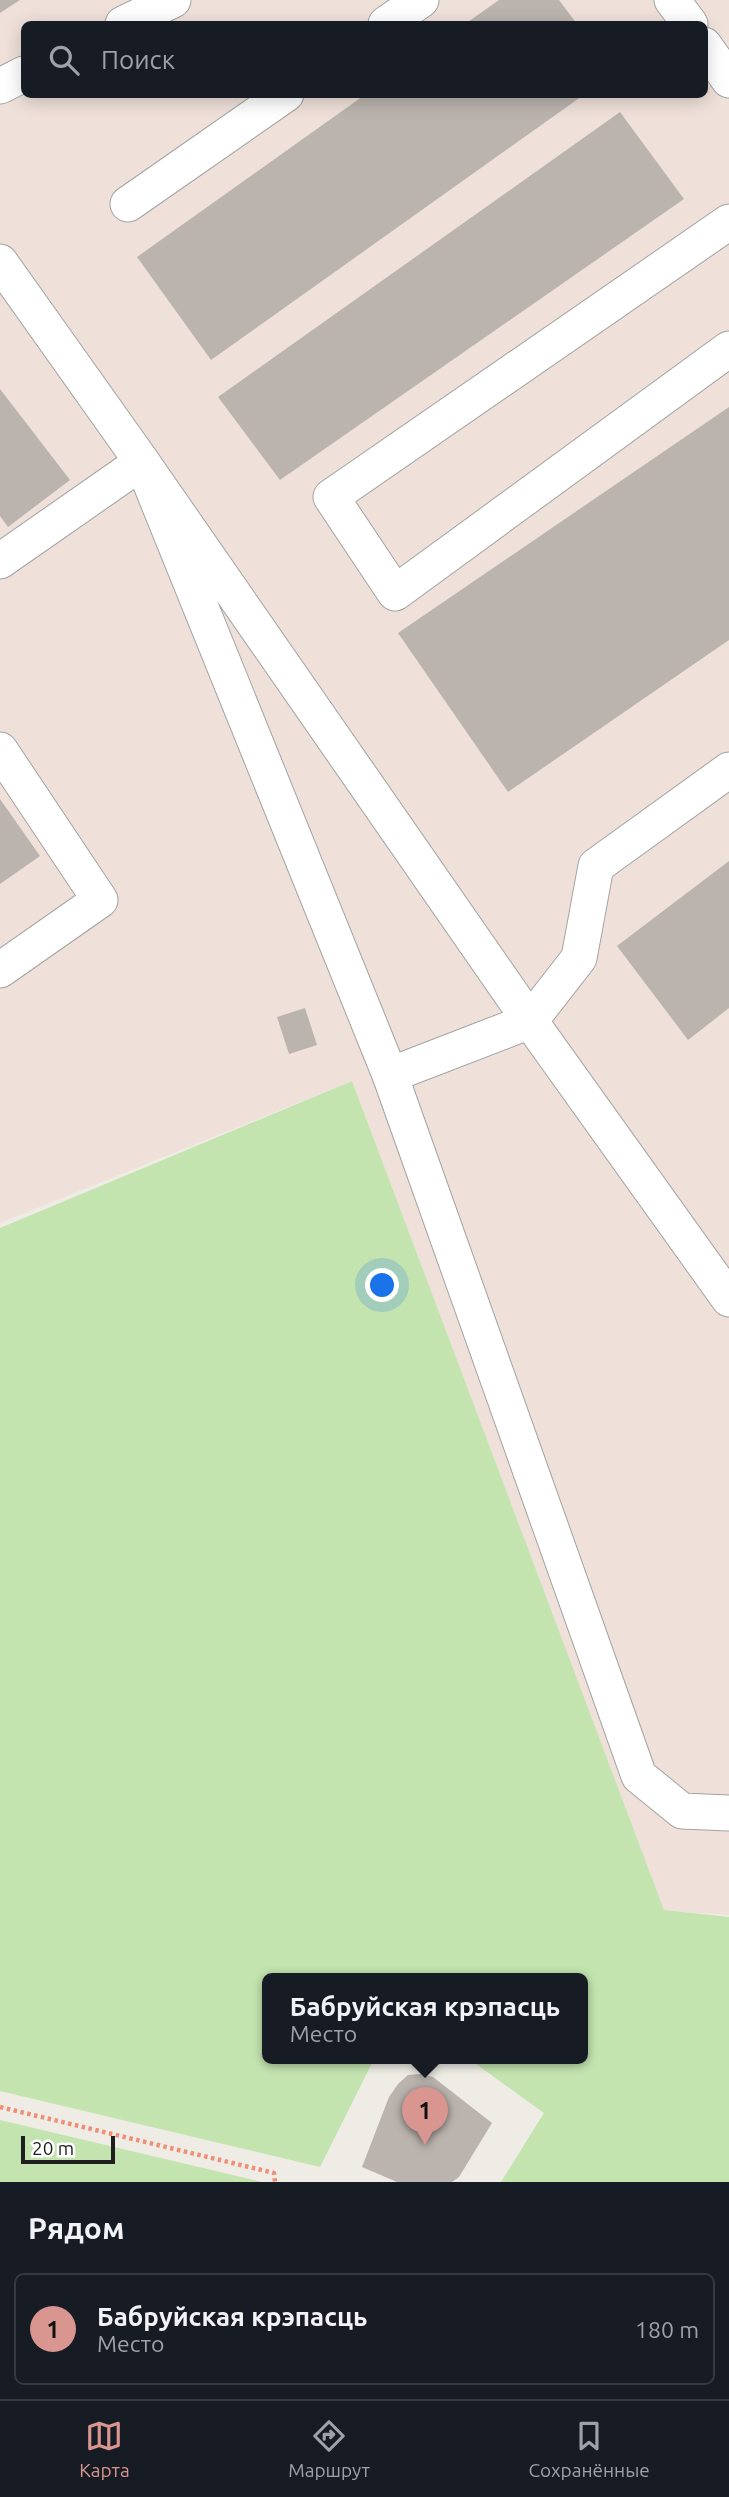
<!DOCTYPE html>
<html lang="ru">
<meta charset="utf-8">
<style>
:root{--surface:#171b24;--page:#242831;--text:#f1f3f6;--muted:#9ea1a6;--line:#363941;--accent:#d9958f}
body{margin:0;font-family:Ubuntu,sans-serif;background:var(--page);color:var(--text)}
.scale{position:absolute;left:21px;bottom:18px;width:94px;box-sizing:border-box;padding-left:7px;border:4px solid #1e1e1e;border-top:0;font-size:19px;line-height:24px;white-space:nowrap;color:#1e1e1e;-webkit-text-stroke:5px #fff;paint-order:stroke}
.you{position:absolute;left:383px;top:1286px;width:24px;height:24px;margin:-18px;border:5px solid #fff;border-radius:50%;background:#1a73e8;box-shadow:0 0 0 10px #1a73e833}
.badge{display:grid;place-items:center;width:46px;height:46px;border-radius:50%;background:var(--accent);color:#111;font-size:23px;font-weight:700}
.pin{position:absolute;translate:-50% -58px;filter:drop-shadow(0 2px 4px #0008)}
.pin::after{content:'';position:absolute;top:37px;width:24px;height:21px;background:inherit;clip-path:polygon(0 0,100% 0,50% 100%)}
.popup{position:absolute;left:262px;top:1973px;width:326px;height:91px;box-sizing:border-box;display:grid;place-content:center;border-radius:10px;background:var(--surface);filter:drop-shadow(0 2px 5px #0005);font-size:23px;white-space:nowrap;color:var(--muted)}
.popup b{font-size:26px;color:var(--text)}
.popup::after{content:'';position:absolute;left:50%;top:100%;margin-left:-14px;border:14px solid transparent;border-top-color:var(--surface)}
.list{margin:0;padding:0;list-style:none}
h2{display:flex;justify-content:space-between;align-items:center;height:91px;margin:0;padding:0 28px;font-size:30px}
h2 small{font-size:23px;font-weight:400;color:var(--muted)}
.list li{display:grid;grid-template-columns:46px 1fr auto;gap:21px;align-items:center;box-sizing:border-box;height:112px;margin:0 14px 14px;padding:0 14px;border:2px solid var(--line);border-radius:10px}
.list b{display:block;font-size:26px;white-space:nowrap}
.list p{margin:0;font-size:23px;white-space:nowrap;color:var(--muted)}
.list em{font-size:23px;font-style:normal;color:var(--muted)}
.icon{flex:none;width:38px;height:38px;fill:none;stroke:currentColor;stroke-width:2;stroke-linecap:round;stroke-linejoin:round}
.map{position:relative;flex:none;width:729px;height:2182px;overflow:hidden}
.search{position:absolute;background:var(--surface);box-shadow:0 4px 18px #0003;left:21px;right:21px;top:21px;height:77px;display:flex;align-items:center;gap:18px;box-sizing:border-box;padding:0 24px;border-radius:10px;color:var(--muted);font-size:26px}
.sheet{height:217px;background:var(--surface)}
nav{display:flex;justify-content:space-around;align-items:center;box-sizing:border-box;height:98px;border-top:2px solid var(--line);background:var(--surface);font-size:19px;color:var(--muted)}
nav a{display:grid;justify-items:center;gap:4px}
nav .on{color:var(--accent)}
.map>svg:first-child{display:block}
.military{fill:#efe1d9;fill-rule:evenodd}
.grass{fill:#c3e4af}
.building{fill:#bbb4ae}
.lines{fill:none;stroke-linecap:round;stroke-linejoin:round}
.minor-casing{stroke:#a2a2a2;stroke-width:37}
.path{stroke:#ee8f76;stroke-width:4.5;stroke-dasharray:3.5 3.5;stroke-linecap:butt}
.minor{stroke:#fff;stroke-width:35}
</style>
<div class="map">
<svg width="729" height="2182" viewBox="0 0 729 2182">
<rect width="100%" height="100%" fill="#eeece5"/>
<path class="military" d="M0,0H729V1915L664,1911L352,1081L0,1223ZM24,24H704V94H24Z"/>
<g class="grass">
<polygon points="352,1081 664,1910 729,1917 729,2182 501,2182 544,2113 469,2059 582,2059 582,1979 268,1979 268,2059 374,2059 320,2167 0,2091 0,1228"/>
<polygon points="0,2120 262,2182 0,2182"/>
</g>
<g class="building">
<polygon points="0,0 20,0 0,13"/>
<polygon points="499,0 559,0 577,24 465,24"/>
<polygon points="366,94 585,94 211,360 137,257"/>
<polygon points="620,112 684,199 280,480 218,397"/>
<polygon points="0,389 70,480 8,527 0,516"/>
<polygon points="729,407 729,640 508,792 398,633"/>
<polygon points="0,799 40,856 0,884"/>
<polygon points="729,861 729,1008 688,1040 617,946"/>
<polygon points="305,1008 317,1045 289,1054 277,1017"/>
<polygon points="421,2074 433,2077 492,2123 459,2177 452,2182 397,2182 362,2167 389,2097 398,2084 408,2075"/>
</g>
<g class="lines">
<defs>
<g id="minor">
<polyline points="672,0 690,24"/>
<polyline points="123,24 173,0"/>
<polyline points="386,24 421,0"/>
<polyline points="704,45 729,80"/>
<polyline points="0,86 24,74"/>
<polyline points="128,204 286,94"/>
<polyline points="729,222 331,497 395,593 729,349"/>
<polyline points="0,262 142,462 0,561"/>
<polyline points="0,750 100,900 0,970"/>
<polyline points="729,770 596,866 579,958 530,1021 390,1075 142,462 530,1021 729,1299"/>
<polyline points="390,1075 639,1776 682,1811 729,1813"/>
</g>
</defs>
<use href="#minor" class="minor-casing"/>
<polyline class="path" points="0,2107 274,2173 275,2182"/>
<use href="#minor" class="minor"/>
</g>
</svg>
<div class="scale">20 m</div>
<div class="you"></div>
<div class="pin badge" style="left:425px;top:2145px">1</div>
<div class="popup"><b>Бабруйская крэпасць</b>Место</div>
<div class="search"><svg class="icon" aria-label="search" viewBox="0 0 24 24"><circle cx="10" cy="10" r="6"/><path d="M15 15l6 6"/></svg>Поиск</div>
</div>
<section class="sheet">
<h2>Рядом<small></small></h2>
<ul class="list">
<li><span class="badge">1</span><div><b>Бабруйская крэпасць</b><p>Место</p></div><em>180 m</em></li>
</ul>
</section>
<nav>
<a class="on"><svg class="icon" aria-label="map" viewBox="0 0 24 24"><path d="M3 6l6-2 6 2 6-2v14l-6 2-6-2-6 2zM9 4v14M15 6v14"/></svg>Карта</a>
<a><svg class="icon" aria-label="directions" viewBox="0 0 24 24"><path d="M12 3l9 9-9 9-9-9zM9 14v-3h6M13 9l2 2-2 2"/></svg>Маршрут</a>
<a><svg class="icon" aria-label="saved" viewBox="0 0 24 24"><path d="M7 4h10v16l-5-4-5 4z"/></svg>Сохранённые</a>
</nav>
